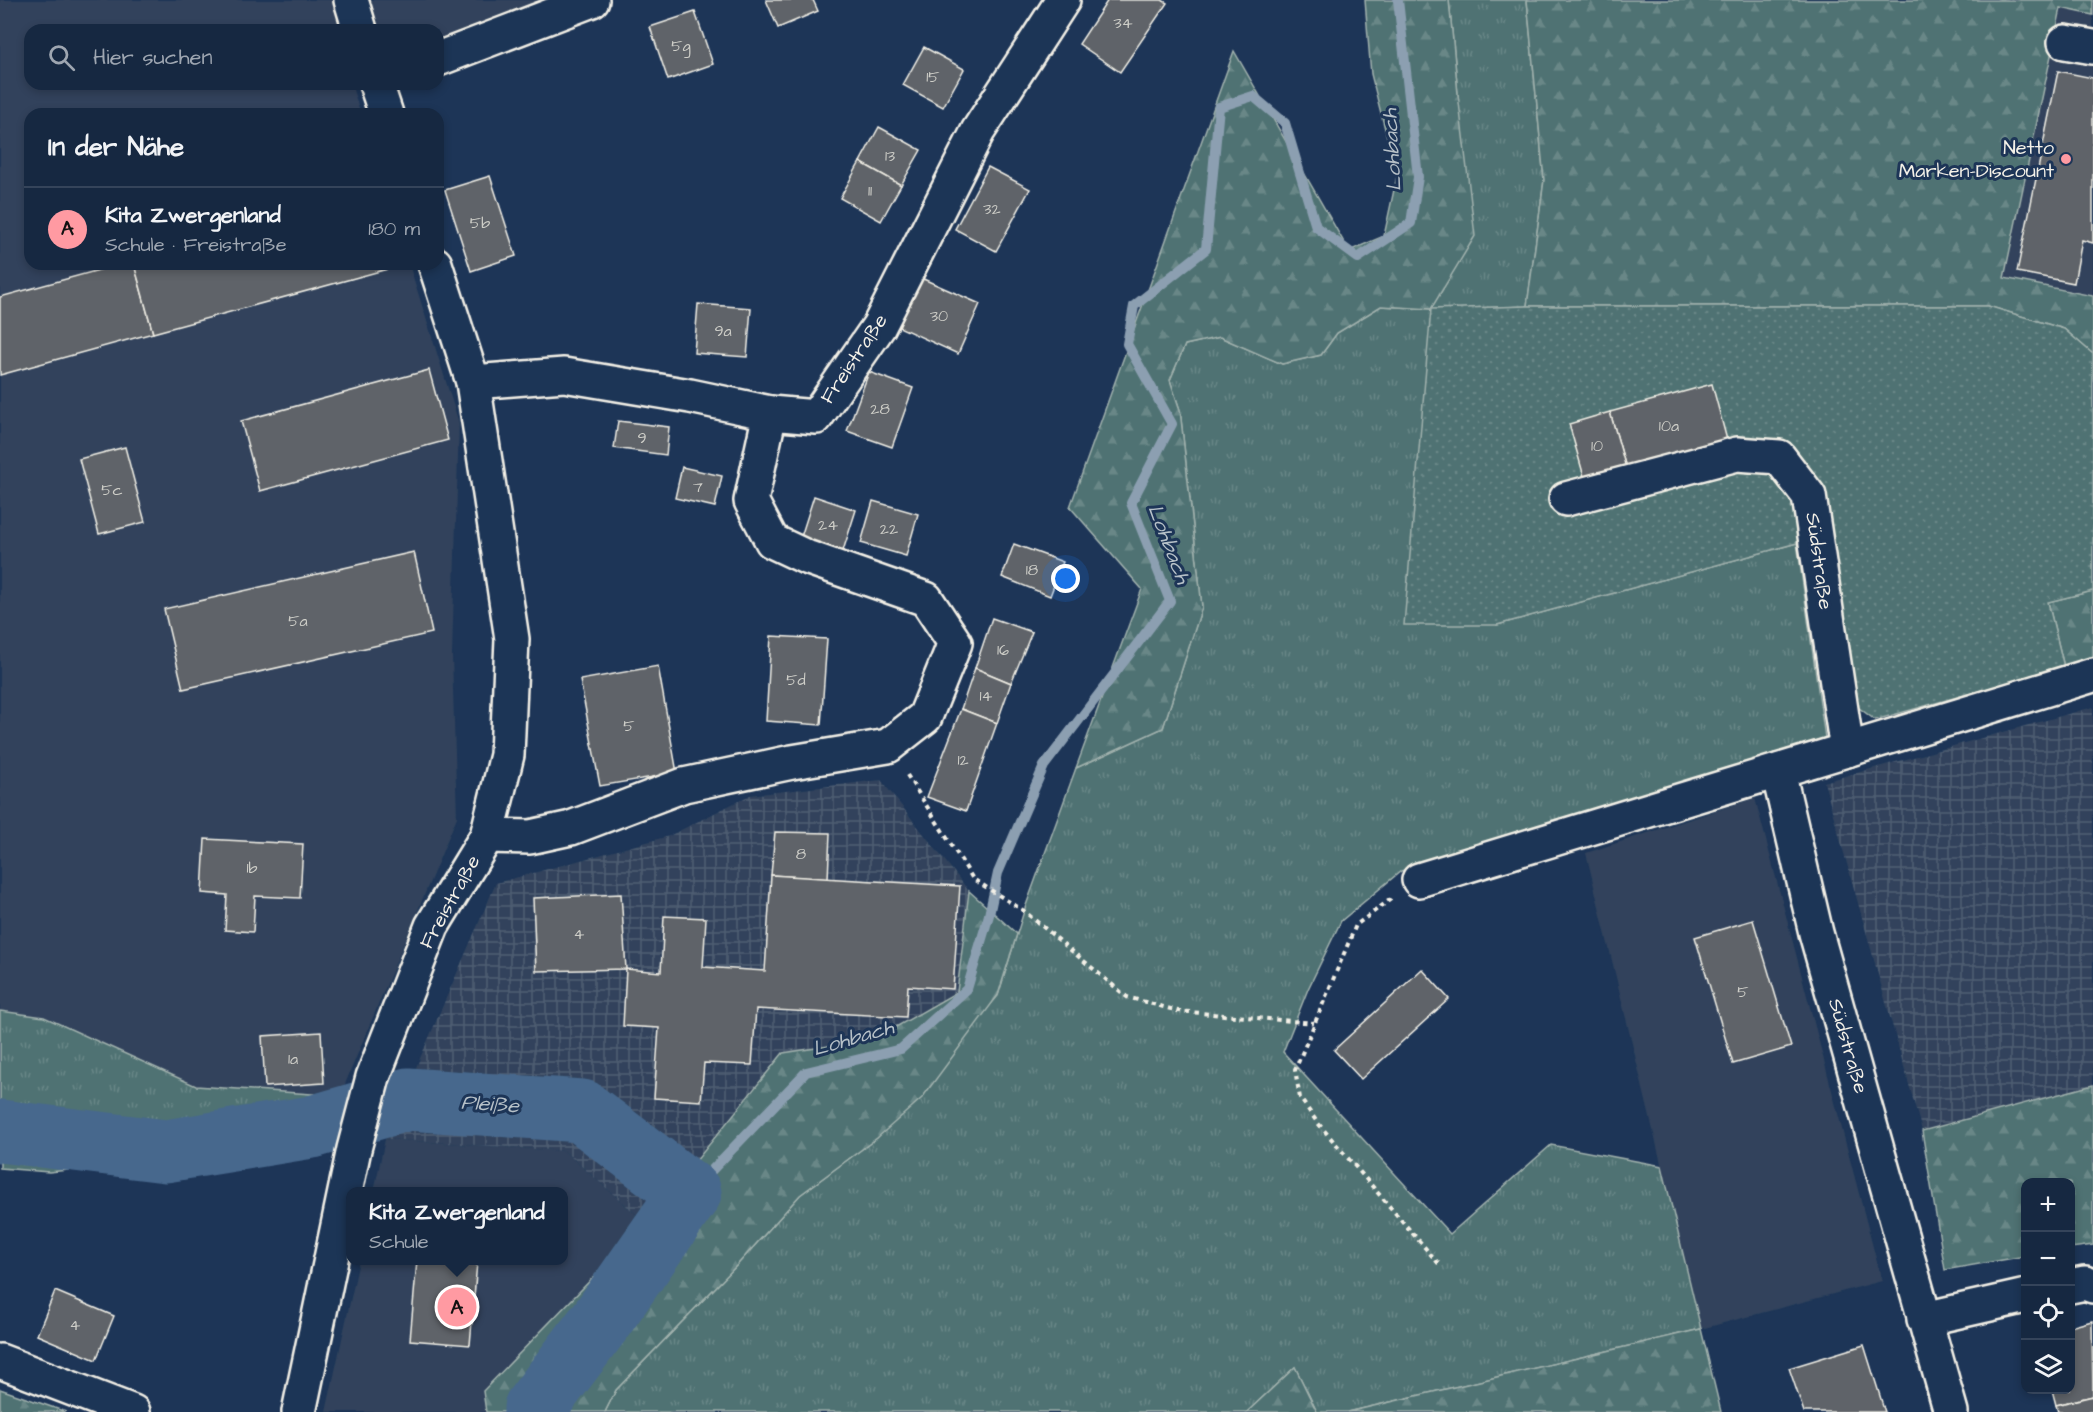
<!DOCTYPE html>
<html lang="de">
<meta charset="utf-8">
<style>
:root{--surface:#162841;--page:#23344c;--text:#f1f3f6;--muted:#9ea6b1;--line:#35445a;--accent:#ff9aa2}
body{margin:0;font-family:"Architects Daughter",sans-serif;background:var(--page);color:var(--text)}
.controls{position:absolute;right:18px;bottom:18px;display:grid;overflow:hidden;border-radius:12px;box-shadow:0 3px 9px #0003}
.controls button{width:54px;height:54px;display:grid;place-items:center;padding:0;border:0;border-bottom:2px solid var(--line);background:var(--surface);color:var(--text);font:30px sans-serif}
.you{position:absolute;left:1066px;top:579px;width:21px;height:21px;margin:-15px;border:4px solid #fff;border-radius:50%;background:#1a73e8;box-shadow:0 0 0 9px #1a73e833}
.badge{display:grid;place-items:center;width:39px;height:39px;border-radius:50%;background:var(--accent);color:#111;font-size:20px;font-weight:700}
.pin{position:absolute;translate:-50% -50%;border:3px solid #fff;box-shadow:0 2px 6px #0006}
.popup{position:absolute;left:346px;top:1187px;width:222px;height:78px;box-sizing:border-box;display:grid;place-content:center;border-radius:12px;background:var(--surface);filter:drop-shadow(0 2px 4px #0005);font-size:20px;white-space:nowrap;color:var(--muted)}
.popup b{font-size:22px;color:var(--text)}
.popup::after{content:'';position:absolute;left:50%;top:100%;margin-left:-12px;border:12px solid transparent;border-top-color:var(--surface)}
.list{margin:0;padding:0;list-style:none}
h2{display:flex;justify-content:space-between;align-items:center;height:78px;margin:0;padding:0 24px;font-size:26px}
h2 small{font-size:20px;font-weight:400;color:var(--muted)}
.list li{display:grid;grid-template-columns:39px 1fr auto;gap:18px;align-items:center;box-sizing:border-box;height:84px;padding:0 24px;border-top:2px solid var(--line)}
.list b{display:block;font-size:22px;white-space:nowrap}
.list p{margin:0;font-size:20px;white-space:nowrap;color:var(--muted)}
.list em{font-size:20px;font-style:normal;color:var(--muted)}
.icon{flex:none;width:33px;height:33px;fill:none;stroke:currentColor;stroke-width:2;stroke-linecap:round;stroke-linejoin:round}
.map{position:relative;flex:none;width:2093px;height:1412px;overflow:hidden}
.search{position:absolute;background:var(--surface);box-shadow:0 3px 9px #0003;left:24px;top:24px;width:420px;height:66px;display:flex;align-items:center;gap:15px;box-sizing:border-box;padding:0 21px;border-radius:18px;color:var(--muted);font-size:22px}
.panel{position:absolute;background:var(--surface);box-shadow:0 3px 9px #0003;left:24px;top:108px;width:420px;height:162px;border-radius:18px}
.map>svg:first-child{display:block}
.built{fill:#30435c}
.industrial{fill:url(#industrial-grid)}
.grass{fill:url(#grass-tufts);stroke:#a2b2ae;stroke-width:1.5}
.forest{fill:url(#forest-firs);stroke:#a2b2ae;stroke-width:1.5}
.garden{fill:url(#garden-dots);stroke:#a2b2ae;stroke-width:1.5}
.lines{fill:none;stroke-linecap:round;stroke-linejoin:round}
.stream{stroke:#8c9fb1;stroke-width:10}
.river{stroke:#47688d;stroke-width:63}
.building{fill:#5e6469;stroke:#f4f1e8;stroke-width:1.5}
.minor-casing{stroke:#f4f1e8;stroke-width:38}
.major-casing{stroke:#f4f1e8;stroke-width:38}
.path{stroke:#f4f1e8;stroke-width:4;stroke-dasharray:4.5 4.5;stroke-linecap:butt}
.minor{stroke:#1d3557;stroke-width:33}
.major{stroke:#1d3557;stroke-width:33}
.poi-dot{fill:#ff9aa2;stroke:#1d3557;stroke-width:2}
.labels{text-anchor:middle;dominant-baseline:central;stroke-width:6;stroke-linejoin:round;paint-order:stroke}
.number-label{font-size:16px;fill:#cecec8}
.poi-label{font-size:20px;fill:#f4f1e8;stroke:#1d3557;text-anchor:end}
.street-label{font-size:20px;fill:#f4f1e8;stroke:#1d3557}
.water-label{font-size:21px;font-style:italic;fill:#b7c1c8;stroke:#1d3557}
</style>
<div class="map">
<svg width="2093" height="1412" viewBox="0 0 2093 1412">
<defs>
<pattern id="industrial-grid" width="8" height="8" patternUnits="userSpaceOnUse" patternTransform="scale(1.5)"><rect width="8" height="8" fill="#30435c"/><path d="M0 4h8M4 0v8" fill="none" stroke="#4f5f73"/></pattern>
<pattern id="grass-tufts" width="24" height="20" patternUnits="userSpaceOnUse" patternTransform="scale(1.5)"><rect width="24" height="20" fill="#4f7273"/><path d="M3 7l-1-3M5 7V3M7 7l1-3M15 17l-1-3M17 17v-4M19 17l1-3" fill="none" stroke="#698787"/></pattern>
<pattern id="forest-firs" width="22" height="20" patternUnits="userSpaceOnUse" patternTransform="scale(1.5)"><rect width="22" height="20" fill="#4f7273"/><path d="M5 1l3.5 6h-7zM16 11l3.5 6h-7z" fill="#698787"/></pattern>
<pattern id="garden-dots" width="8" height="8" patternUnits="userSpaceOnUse" patternTransform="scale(1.5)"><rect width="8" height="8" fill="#4f7273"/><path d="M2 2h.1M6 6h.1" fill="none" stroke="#698787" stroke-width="1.8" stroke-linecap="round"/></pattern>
</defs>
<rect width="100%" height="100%" fill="#1d3557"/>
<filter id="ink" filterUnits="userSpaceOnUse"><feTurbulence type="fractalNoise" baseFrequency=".0167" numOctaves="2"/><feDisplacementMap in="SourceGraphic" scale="12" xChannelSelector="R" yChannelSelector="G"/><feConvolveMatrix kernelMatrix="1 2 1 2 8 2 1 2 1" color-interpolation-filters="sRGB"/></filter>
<g filter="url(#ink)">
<g class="built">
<polygon points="0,0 546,0 438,43 438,30 30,30 30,84 351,84 361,114 30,114 30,264 409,264 459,423 452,656 457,817 340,1096 196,1086 44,1017 0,1011"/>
<polygon points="2061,8 2093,15 2093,296 2004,278"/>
<polygon points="1755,798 1882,1281 1701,1329 1586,853"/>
<polygon points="385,1139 564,1151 646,1223 484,1391 486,1412 326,1412 359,1261 564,1260 564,1192 374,1191"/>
</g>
<g class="industrial">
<polygon points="2093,707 2093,1085 1922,1131 1824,782"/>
<polygon points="881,780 969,891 957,992 875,1039 783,1053 646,1223 564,1151 385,1139 496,883 669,836 750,795"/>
</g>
<g class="grass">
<polygon points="1449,0 1527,0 1544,180 1527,306 1431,310 1497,625 1797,543 1825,738 1401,871 1341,921 1308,989 1283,1052 1450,1234 1551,1145 1662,1166 1701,1329 1348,1412 1317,1412 1295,1367 1247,1412 605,1412 616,1390 738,1264 800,1195 877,1138 998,996 1024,911 1076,768 1163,728 1202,607 1180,410 1170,380 1185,345 1220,337 1282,364 1321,355 1337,333 1381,306 1431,309 1458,94"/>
<polygon points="0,1011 44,1017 196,1086 340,1096 329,1144 49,1172 0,1168"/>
</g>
<g class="forest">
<polygon points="1365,0 1449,0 1458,94 1475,236 1431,309 1381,306 1337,333 1321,355 1282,364 1220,337 1185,345 1170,380 1180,410 1202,607 1163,728 1076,768 1142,589 1070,507 1234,51 1349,251 1384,236 1397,176 1371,74"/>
<polygon points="1527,0 2093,0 2093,15 2061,8 2004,278 2093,296 2093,354 2064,329 1988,306 1527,306 1544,180"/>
<polygon points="2093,591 2093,657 2064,667 2048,602"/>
<polygon points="969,891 1017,934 998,995 922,1098 877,1138 800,1195 738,1264 616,1390 605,1412 486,1412 483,1391 646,1223 783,1053 875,1039 957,992"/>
<polygon points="2093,1085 2093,1245 2071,1248 2070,1182 2026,1182 2025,1256 1945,1270 1922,1131"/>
<polygon points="1701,1329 1721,1412 1348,1412"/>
<polygon points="1295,1367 1317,1412 1247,1412"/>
<polygon points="0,1389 66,1412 0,1412"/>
</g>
<polygon class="garden" points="1527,306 1988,306 2064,329 2093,354 2093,591 2048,602 2064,667 1875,720 1854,704 1831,535 1797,543 1497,625 1404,625 1431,309"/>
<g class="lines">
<polyline class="stream" points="690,1193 806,1072 901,1049 967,989 989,915 998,873 1044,766 1170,601 1131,503 1172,424 1127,344 1134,306 1206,249 1219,107 1253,96 1285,123 1316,227 1358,258 1411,223 1418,177 1398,0"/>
<polyline class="river" points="0,1131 166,1151 312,1127 408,1099 582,1111 690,1193 600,1322 535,1408 535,1412"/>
</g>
<g class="building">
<polygon points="766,0 813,0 818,11 778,28"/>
<polygon points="1108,0 1162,0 1167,3 1120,72 1079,44"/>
<polygon points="695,12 713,64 668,80 650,27"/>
<polygon points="924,47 964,69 943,107 903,85"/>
<polygon points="2058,71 2093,78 2093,243 2082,240 2074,283 2017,272"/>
<polygon points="879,127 921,150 901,185 860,162"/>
<polygon points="860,162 901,185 881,221 840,198"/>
<polygon points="988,167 1030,189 996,251 955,229"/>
<polygon points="490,176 516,256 471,271 445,190"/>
<polygon points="121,264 134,264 153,333 0,375 0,297"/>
<polygon points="134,264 394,264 395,267 153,333"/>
<polygon points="921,278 980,304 958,354 899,327"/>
<polygon points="698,304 751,308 747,357 694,353"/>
<polygon points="429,370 448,440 260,491 241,421"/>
<polygon points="869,372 913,388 892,447 847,431"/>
<polygon points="1712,384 1727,440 1626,468 1610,412"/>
<polygon points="1610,412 1626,468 1585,480 1569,424"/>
<polygon points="618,421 669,427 666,455 614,448"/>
<polygon points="125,447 145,522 99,534 79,459"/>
<polygon points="682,467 722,476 715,507 675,498"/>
<polygon points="814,496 856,510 842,554 800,540"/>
<polygon points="873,501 918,514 906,556 861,543"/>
<polygon points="1014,544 1063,562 1050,596 1002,577"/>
<polygon points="414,552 432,633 183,689 164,609"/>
<polygon points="992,618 1032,632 1011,683 975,668"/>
<polygon points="771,636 827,639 821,725 766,721"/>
<polygon points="658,666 677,773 600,786 580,680"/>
<polygon points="975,668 1011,683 997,723 961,709"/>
<polygon points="961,709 997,723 966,811 927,797"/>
<polygon points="775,832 830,833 828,879 771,875"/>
<polygon points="205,839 303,844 300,898 255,896 253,932 225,930 227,895 202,893"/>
<polygon points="771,875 960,886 953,989 908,986 906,1017 756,1009 752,1065 704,1063 701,1101 654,1098 659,1028 623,1026 626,969 661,972 664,916 706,918 703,967 765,971"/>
<polygon points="621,894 626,969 536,971 533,898"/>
<polygon points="1753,920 1791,1047 1733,1064 1695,937"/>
<polygon points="1422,969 1449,999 1361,1079 1334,1050"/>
<polygon points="321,1032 324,1083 265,1087 262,1036"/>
<polygon points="417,1260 477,1262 470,1345 410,1340"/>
<polygon points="55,1291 114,1316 96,1360 37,1335"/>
<polygon points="2092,1321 2093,1396 2056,1405 2052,1390 2070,1390 2070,1327"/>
<polygon points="1864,1345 1885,1412 1804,1412 1789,1368"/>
<polygon points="2093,1396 2093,1412 2058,1412 2056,1405"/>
</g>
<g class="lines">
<defs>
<g id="minor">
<polyline points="351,0 360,30"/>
<polyline points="2065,42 2093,47"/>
<polyline points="438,59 592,0"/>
<polyline points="376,84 386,114"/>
<polyline points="473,382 564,375 690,396 770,413 816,417 879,326 978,131 1063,0"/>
<polyline points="1566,499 1737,454 1779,457 1809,496 1847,750"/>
<polyline points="1778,771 1816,933 1951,1412"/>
<polyline points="487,836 530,837 571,828 684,785 792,762 888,746 925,717 955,643 926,599 806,557 772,541 751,501 770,413"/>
<polyline points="1419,880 2093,675"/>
<polyline points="2070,1286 2085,1283 2093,1286"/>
<polyline points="1924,1319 2026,1296"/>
<polyline points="299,1412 354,1149 373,1077 432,926 487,836 507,755 512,639 473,382 435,264"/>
</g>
<polyline id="major" points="0,1361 133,1412"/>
</defs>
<use href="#minor" class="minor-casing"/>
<use href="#major" class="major-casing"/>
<g class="path">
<polyline points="907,775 973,879 1024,911 1127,997 1178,1011 1314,1023"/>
<polyline points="1391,899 1356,925 1295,1070 1300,1098 1317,1122 1439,1264"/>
</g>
<use href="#minor" class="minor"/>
<use href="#major" class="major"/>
</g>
</g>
<circle class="poi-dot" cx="2066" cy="159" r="6"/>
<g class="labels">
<g class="number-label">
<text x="1123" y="23">34</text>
<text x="681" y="46">5g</text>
<text x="933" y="77">15</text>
<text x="890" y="156">13</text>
<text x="870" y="191">11</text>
<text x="992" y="209">32</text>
<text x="480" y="223">5b</text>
<text x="939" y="316">30</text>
<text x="723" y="331">9a</text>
<text x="880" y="409">28</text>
<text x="1669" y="426">10a</text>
<text x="642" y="438">9</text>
<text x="1597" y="446">10</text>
<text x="698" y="487">7</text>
<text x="112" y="490">5c</text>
<text x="828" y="525">24</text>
<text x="889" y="529">22</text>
<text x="1032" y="570">18</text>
<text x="298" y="621">5a</text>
<text x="1003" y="650">16</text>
<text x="796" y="680">5d</text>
<text x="986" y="696">14</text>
<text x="629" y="726">5</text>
<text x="963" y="760">12</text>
<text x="801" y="854">8</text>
<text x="252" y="868">1b</text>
<text x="579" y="934">4</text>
<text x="1743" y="992">5</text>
<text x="293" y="1059">1a</text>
<text x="75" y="1325">4</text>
</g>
<g class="poi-label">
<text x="2054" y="148">Netto<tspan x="2054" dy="23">Marken-Discount</tspan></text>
</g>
<g class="street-label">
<text transform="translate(854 359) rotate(-56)">Freistraße</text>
<text transform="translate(1819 561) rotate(82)">Südstraße</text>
<text transform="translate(450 902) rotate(-61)">Freistraße</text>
<text transform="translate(1848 1046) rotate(74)">Südstraße</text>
</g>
<g class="water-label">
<text transform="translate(1392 150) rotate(-93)">Lohbach</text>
<text transform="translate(1169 544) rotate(69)">Lohbach</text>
<text transform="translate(853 1038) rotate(-16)">Lohbach</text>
<text transform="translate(490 1104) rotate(4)">Pleiße</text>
</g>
</g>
</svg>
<div class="controls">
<button>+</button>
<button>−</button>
<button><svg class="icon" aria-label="locate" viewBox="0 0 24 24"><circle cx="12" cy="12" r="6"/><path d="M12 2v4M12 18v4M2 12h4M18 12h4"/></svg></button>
<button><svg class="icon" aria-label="layers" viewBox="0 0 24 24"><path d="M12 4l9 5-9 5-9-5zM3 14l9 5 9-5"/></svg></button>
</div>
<div class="you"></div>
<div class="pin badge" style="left:457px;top:1307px">A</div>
<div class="popup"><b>Kita Zwergenland</b>Schule</div>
<div class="search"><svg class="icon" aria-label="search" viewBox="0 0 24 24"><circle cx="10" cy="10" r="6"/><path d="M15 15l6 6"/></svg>Hier suchen</div>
<section class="panel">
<h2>In der Nähe<small></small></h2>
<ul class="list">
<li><span class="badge">A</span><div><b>Kita Zwergenland</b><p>Schule · Freistraße</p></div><em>180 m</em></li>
</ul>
</section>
</div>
